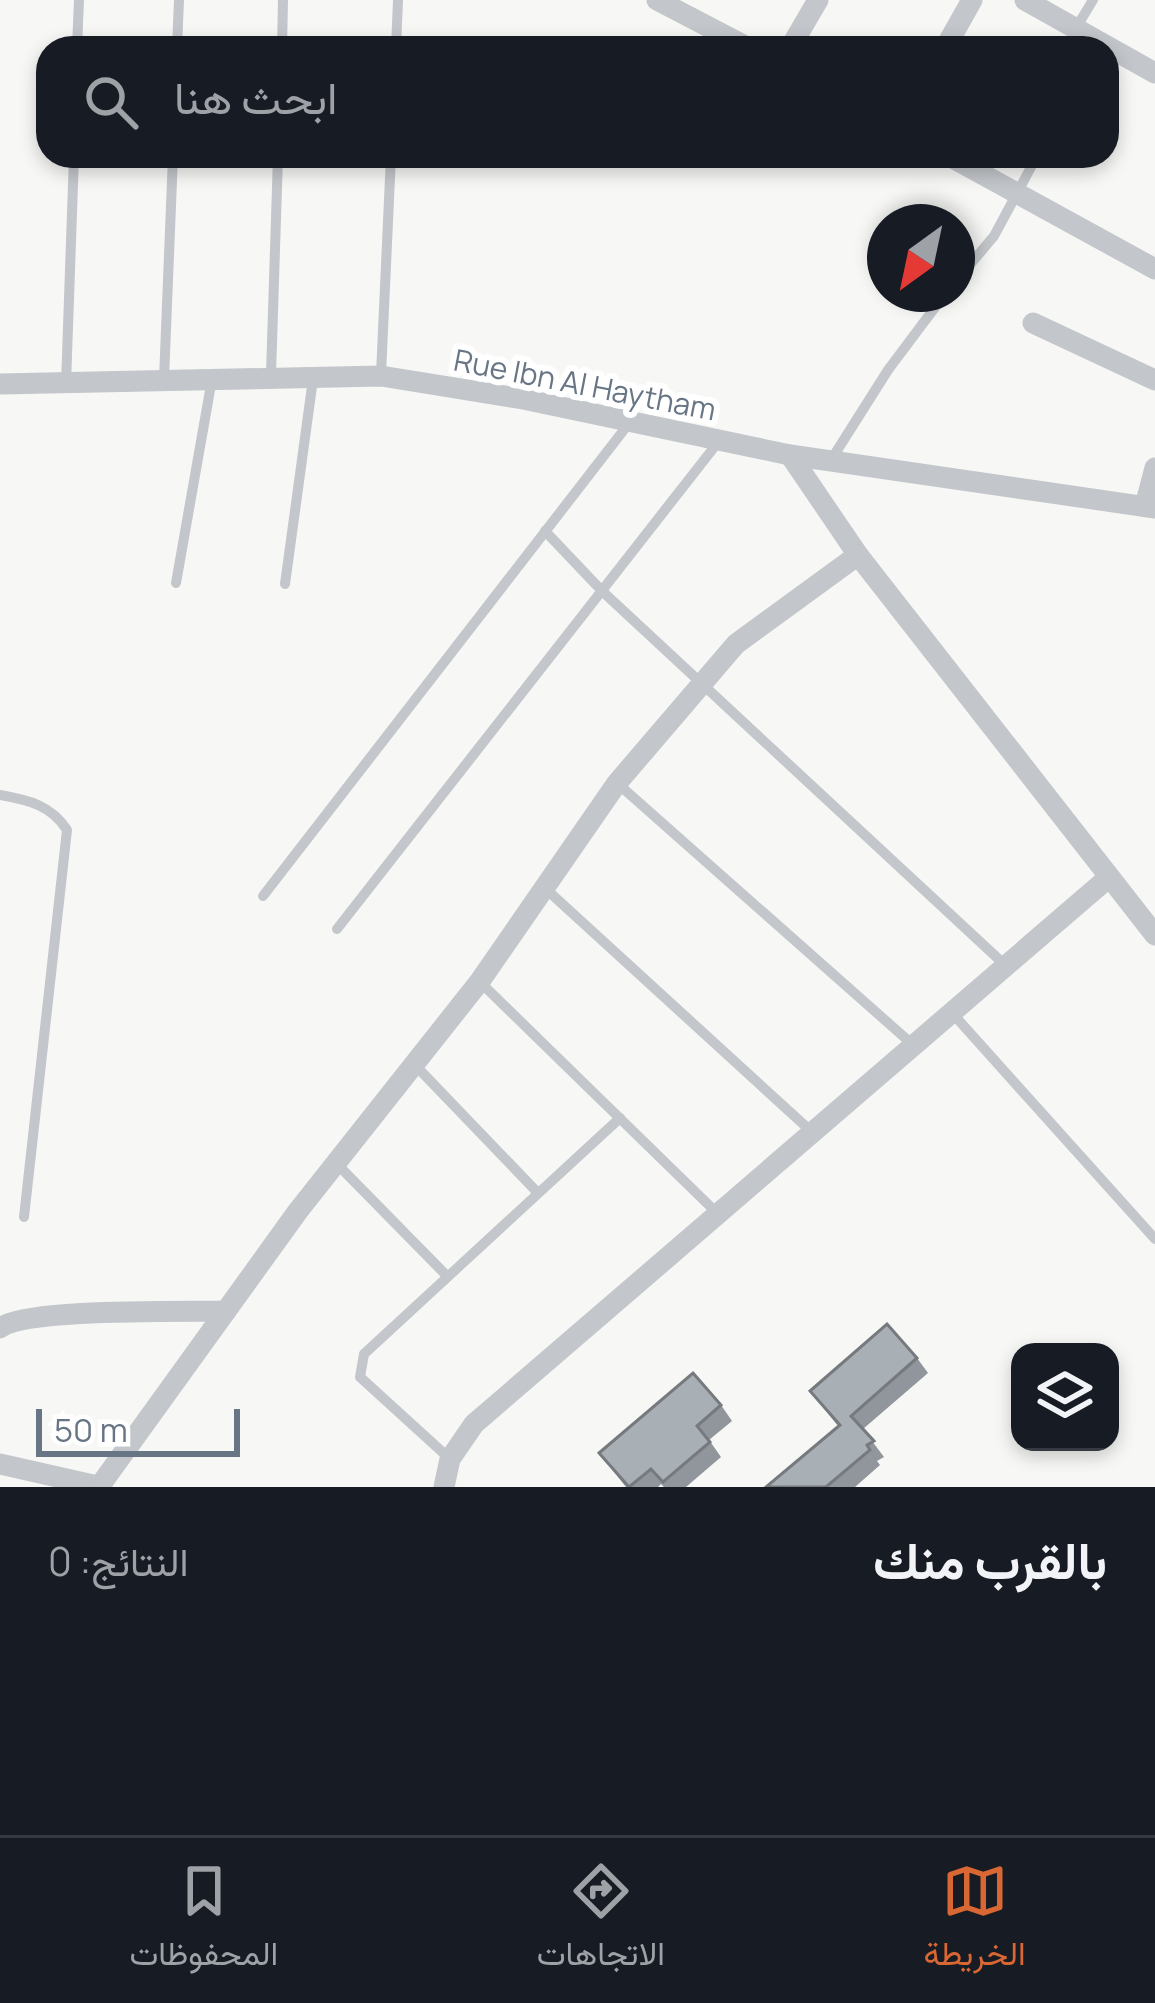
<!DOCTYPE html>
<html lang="ar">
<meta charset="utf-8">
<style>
:root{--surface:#171b24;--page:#242831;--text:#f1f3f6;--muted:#9ea1a6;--line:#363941;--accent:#d96733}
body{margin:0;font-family:Manrope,Vazirmatn,sans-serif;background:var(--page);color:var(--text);direction:rtl}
.controls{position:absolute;right:36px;bottom:36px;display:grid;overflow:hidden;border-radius:24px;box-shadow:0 6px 18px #0003}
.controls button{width:108px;height:108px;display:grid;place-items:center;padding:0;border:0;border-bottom:3px solid var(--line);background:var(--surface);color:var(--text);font:60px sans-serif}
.compass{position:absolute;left:867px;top:204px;width:108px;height:108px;border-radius:50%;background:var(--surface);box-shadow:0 6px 18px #0003;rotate:213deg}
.scale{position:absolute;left:36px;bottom:30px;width:204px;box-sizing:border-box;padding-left:12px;border:6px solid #687584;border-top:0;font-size:33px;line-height:42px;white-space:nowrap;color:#687584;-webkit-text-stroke:9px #fff;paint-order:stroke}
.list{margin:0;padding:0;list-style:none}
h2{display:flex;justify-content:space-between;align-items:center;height:156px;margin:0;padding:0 48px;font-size:51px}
h2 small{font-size:39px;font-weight:400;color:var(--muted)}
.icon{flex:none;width:66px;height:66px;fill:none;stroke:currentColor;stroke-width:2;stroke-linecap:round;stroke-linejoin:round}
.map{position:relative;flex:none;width:1155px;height:1487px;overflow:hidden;direction:ltr}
.search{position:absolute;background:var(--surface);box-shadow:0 6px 18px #0003;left:36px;right:36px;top:36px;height:132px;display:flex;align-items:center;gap:30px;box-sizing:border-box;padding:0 42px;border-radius:36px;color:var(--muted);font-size:45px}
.sheet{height:348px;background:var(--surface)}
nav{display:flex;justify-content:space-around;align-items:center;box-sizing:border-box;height:168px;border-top:3px solid var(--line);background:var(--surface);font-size:33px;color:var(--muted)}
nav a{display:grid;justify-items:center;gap:6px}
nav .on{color:var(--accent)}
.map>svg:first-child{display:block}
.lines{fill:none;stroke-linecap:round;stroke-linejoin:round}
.lane{stroke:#c3c6ca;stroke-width:10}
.street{stroke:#c3c6ca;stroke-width:21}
.wall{fill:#90969c}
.building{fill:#a8afb5;stroke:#767a7f;stroke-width:3}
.labels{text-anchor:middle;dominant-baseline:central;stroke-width:12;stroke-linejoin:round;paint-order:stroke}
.street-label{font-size:30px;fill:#687584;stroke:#fff}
</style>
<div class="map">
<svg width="1155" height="1487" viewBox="0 0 1155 1487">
<rect width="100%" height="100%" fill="#f7f7f5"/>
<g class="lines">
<g class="lane">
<polyline points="1076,28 1093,0"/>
<polyline points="77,48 79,0"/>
<polyline points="177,48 179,0"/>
<polyline points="282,48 283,0"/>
<polyline points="396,48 398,0"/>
<polyline points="957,280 994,236 1037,156"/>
<polyline points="271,374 278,156"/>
<polyline points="381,374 391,156"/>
<polyline points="164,379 173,156"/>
<polyline points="66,384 74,156"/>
<polyline points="831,460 888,370 945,294"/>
<polyline points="545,531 602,591 1005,965"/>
<polyline points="176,583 212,379"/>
<polyline points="285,584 313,379"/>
<polyline points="617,783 912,1044"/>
<path d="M0,795C28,800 51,805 67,830L24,1217"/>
<polyline points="547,890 813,1133"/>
<polyline points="263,896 630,422"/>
<polyline points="337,929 719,441"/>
<polyline points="480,982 718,1214"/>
<polyline points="953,1014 1155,1239"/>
<polyline points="415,1065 537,1192"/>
<polyline points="336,1163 447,1276"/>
<polyline points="450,1459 360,1377 364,1354 620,1118"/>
</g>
<g class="street">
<polyline points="657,0 749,48"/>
<polyline points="1025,0 1155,73"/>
<polyline points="790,48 818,0"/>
<polyline points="945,48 972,0"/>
<polyline points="949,156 1155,269"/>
<polyline points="1033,323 1155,380"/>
<polyline points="0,384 381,376 523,399 790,455 1155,508"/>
<polyline points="790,455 858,555 1155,935"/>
<polyline points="1145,506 1155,468"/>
<path d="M0,1328C24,1308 185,1312 226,1311"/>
<polyline points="0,1464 102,1487"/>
<polyline points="99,1487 298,1211 480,981 617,783 736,644 858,555"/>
<polyline points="444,1487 450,1459 474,1424 1108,878"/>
</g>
</g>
<g class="wall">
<polygon points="917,1358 928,1373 863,1429 884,1457 877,1461 880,1465 855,1487 766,1487 838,1426 810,1391"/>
<polygon points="721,1405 732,1421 709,1440 721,1457 686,1487 664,1487 661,1484 658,1487 626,1487 599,1453"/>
</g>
<g class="building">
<polygon points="887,1324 917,1358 851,1416 874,1441 867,1445 870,1450 826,1487 766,1487 840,1425 810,1391"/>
<polygon points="693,1373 721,1405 697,1426 710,1442 663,1482 651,1469 629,1487 599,1453"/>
</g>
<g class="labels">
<g class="street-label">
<text transform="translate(585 384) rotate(11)">Rue Ibn Al Haytham</text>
</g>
</g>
</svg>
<div class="controls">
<button><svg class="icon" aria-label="layers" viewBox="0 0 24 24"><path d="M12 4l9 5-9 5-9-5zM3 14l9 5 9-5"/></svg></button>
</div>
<svg class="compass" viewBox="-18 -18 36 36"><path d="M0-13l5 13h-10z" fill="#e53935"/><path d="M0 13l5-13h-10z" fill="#9ea1a6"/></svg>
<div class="scale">50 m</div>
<div class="search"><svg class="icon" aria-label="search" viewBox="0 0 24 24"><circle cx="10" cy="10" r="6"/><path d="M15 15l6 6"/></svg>ابحث هنا</div>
</div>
<section class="sheet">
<h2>بالقرب منك<small>النتائج: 0</small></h2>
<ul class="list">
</ul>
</section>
<nav>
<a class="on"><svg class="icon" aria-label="map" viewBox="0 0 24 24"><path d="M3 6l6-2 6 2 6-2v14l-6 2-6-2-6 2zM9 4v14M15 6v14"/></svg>الخريطة</a>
<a><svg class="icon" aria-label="directions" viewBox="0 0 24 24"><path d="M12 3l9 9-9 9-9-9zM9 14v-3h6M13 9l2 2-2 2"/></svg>الاتجاهات</a>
<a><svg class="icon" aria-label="saved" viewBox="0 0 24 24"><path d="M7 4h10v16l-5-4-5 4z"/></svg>المحفوظات</a>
</nav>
